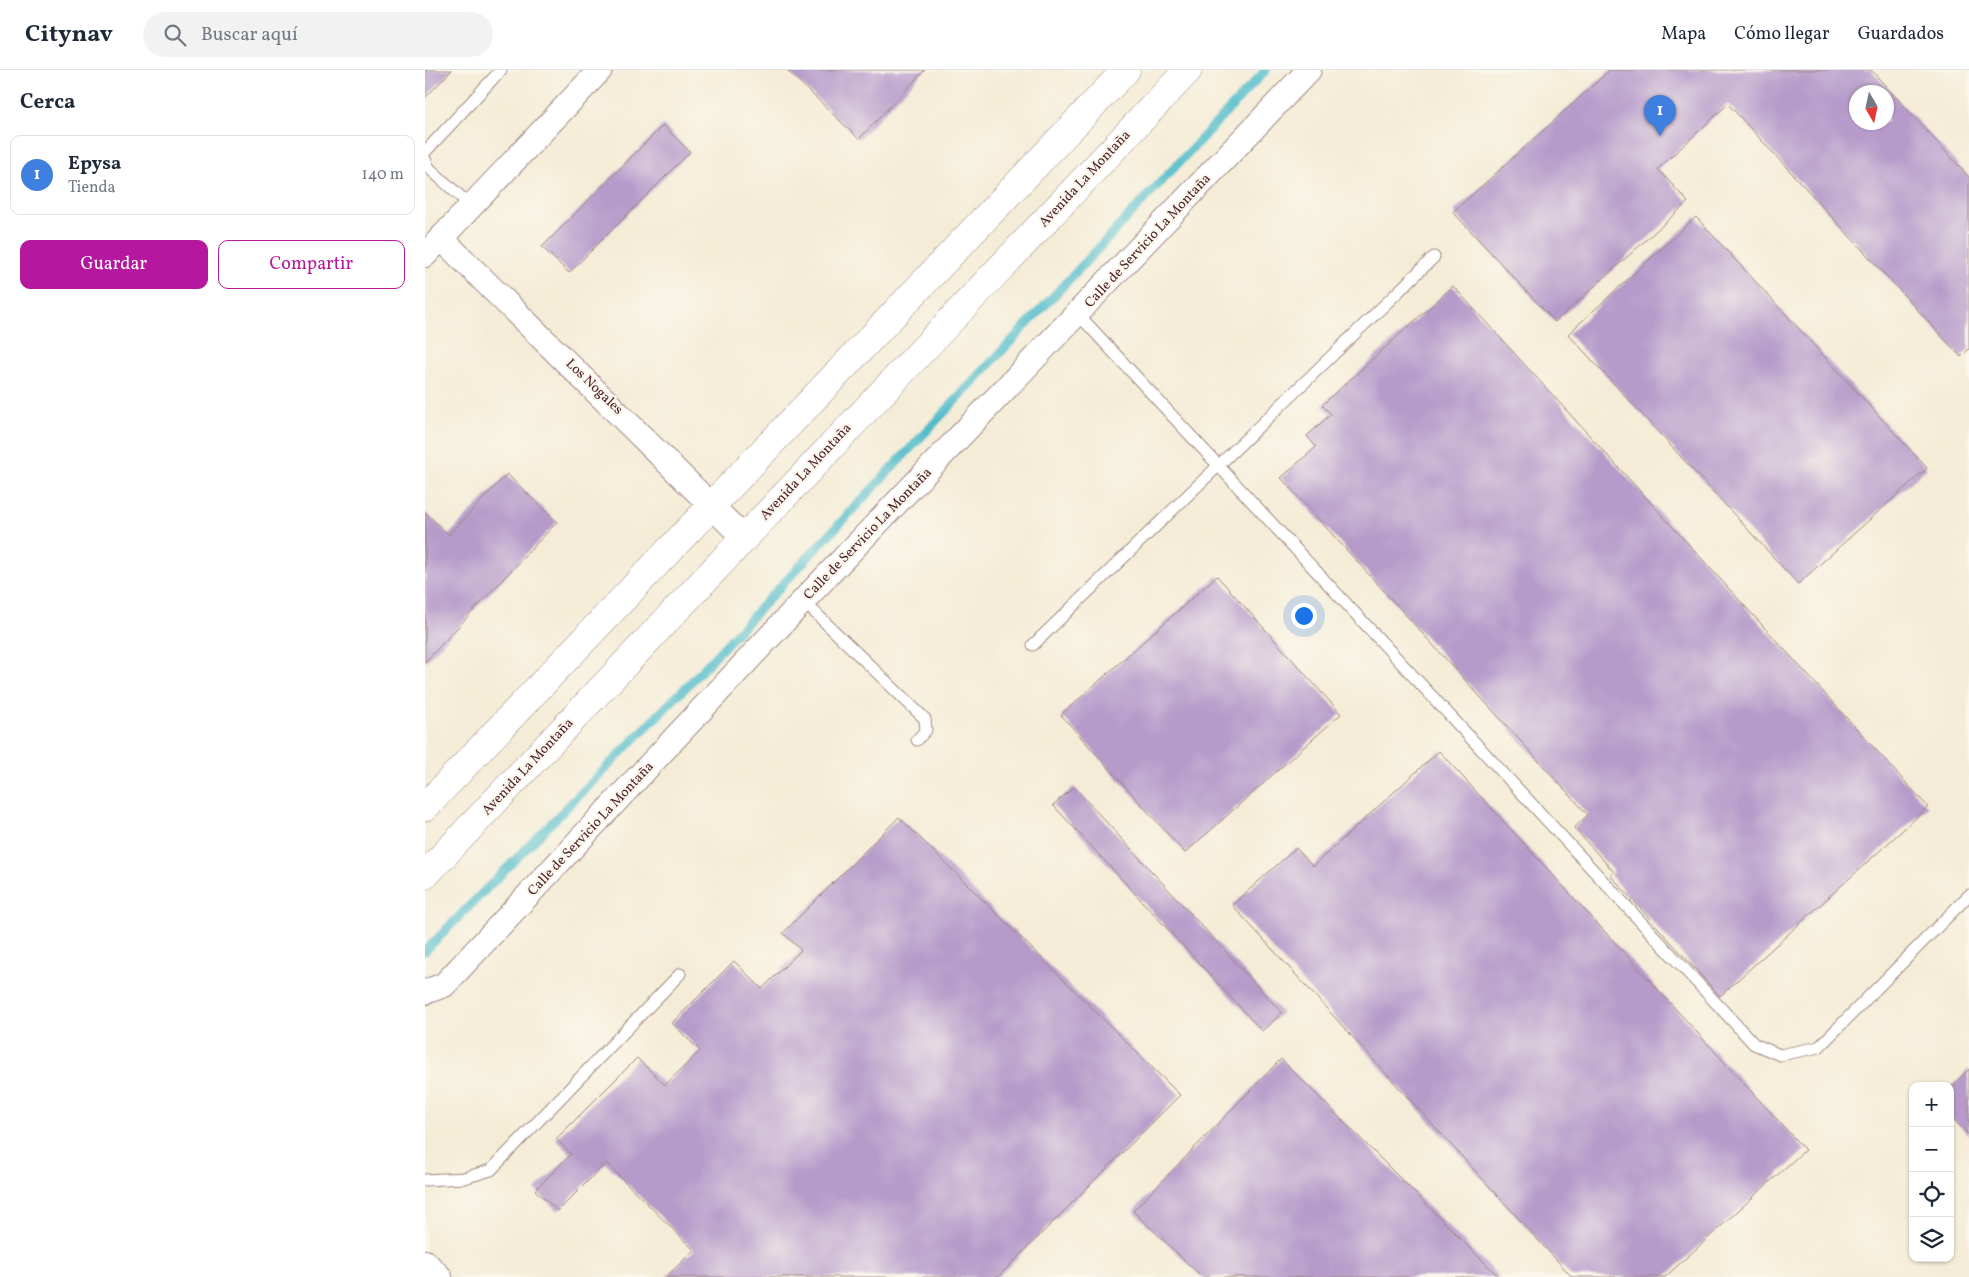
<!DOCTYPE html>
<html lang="es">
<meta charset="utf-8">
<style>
:root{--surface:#fff;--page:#f2f2f3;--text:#1f2937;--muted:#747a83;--line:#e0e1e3;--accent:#b5179e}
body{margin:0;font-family:Vollkorn,serif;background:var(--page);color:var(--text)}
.controls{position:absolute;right:15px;bottom:15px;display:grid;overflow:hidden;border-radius:10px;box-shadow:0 1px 4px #0004}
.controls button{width:45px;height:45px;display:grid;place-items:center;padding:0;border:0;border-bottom:1px solid var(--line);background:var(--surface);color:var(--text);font:25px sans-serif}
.compass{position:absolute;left:1424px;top:15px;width:45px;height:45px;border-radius:50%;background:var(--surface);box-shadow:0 1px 4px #0004;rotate:171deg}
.you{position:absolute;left:878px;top:545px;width:18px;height:18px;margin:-12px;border:4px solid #fff;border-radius:50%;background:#1a73e8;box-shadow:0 0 0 8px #1a73e833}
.badge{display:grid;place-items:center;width:32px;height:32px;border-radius:50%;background:var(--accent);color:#fff;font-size:16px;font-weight:700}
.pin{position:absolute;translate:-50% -41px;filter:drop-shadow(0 1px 2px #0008)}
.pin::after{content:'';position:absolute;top:26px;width:18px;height:15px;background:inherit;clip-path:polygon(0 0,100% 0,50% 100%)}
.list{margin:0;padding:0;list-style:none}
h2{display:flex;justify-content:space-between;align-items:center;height:65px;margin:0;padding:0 20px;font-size:21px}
h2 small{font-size:16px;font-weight:400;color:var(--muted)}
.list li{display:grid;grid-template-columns:32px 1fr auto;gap:15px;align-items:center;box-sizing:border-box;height:80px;margin:0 10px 10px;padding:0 10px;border:1px solid var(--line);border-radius:10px}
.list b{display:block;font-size:19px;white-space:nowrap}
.list p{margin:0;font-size:16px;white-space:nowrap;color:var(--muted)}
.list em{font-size:16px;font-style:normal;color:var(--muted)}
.actions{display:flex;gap:10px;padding:15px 20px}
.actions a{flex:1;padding:11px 0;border:1px solid var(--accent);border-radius:10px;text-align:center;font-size:18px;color:var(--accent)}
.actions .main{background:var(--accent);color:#fff}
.icon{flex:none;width:28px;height:28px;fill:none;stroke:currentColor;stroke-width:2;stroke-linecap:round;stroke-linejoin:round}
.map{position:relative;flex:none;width:1544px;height:1207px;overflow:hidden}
header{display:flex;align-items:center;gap:30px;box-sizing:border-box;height:70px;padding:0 25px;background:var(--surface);border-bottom:1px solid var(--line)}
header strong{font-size:24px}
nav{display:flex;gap:28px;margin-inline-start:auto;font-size:18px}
.search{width:350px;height:45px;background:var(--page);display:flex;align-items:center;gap:12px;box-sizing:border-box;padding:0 18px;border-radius:28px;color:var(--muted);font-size:19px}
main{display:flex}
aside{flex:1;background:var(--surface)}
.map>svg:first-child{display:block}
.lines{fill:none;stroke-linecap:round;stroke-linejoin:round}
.stream{stroke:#50bcca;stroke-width:9}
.building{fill:#b69bca;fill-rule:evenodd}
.lane-casing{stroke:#9f8680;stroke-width:13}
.street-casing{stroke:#9f8680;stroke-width:26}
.secondary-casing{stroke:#9f8680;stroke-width:29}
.lane{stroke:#fff;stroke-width:11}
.street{stroke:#fff;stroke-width:24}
.secondary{stroke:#fff;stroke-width:28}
.labels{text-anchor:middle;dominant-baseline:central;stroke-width:4.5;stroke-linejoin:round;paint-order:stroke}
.street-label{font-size:14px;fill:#4a1f2b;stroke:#fbf7ec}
</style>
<header>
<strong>Citynav</strong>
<div class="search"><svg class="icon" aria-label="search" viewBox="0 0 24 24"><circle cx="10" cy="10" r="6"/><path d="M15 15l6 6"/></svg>Buscar aquí</div>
<nav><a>Mapa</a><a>Cómo llegar</a><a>Guardados</a></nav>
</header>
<main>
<aside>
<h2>Cerca<small></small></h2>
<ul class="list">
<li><span class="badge" style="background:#3f7fe0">1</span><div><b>Epysa</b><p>Tienda</p></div><em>140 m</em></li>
</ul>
<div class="actions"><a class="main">Guardar</a><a>Compartir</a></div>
</aside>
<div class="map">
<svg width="1544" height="1207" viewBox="0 0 1544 1207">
<rect width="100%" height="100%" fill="#fbf7ec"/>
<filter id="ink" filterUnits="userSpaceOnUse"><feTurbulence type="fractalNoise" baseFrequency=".02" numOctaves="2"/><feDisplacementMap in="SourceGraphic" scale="10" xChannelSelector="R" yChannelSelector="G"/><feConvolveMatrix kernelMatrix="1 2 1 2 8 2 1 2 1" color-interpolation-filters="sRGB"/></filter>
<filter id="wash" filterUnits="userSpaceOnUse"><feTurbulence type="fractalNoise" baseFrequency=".0096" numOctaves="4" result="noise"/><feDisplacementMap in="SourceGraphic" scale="20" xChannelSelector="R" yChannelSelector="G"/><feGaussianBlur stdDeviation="1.12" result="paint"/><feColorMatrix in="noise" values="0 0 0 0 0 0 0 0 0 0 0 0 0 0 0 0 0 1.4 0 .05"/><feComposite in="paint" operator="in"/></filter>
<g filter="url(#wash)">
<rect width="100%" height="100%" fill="#f4ecd6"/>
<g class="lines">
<polyline class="stream" points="0,881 263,615 841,0"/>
</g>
<g id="blocks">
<g class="building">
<polygon points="0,0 27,0 0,28"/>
<polygon points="362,0 500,0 434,69"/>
<path d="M1185,0H1446L1544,107V279L1536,287L1303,34L1233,99L1263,132L1130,252L1028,142ZM1432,22H1462V52H1432Z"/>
<polygon points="238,55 265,82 144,203 117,177"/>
<polygon points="1271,147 1502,398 1373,514 1143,264"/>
<polygon points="1028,216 1503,737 1295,926 1185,805 1189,802 1149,758 1163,745 856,408 891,377 882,366 906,344 897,335"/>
<polygon points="82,404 132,452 0,592 0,442 24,465"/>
<polygon points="792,506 916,644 760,783 636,645"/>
<polygon points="1014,681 1380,1080 1240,1207 1147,1207 807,835 871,778 888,796"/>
<polygon points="649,717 857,943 837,961 628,735"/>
<polygon points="474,747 755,1025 573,1207 241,1207 269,1180 181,1093 133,1141 110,1120 146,1084 131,1069 212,988 240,1015 275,981 247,953 309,891 337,919 376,880 358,863"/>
<polygon points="856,989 1074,1207 777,1207 708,1141"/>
<polygon points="1544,999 1544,1065 1525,1046 1525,1018"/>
</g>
</g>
</g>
<g filter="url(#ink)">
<use href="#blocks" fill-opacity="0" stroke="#9f8680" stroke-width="1"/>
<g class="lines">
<defs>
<g id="lane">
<polyline points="0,82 76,0"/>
<polyline points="0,89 4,98 47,137"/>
<polyline points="653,244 1329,974 1355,985 1394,977 1544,825"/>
<polyline points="378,531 500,649 501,660 492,670"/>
<polyline points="608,575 1009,187"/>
<polyline points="0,1110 39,1108 66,1100 255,904"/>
</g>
<g id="street">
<polyline points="16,168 319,468"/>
<polyline points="0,185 175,0"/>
<polyline points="0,922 19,915 378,531 884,0"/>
<polyline points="0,1192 15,1207"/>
</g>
<g id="secondary">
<polyline points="0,737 701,0"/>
<polyline points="0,805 763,0"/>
</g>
</defs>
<use href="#lane" class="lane-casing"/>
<use href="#street" class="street-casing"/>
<use href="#secondary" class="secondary-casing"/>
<use href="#lane" class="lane"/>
<use href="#street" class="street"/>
<use href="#secondary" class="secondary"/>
</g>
</g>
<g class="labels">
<g class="street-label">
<text transform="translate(660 109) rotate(-47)">Avenida La Montaña</text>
<text transform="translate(723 171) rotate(-47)">Calle de Servicio La Montaña</text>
<text transform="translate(169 317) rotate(44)">Los Nogales</text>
<text transform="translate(381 402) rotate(-47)">Avenida La Montaña</text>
<text transform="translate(443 464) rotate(-46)">Calle de Servicio La Montaña</text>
<text transform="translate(103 697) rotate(-47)">Avenida La Montaña</text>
<text transform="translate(166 759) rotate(-47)">Calle de Servicio La Montaña</text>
</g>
</g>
</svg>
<div class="controls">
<button>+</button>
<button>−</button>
<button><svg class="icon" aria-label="locate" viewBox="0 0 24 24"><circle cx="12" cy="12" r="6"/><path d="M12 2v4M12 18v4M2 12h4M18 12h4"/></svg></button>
<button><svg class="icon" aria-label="layers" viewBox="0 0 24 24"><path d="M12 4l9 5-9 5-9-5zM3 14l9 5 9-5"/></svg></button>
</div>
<svg class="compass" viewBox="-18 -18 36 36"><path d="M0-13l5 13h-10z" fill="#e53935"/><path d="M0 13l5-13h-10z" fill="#747a83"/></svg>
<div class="you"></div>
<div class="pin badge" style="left:1235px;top:66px;background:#3f7fe0">1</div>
</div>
</main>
